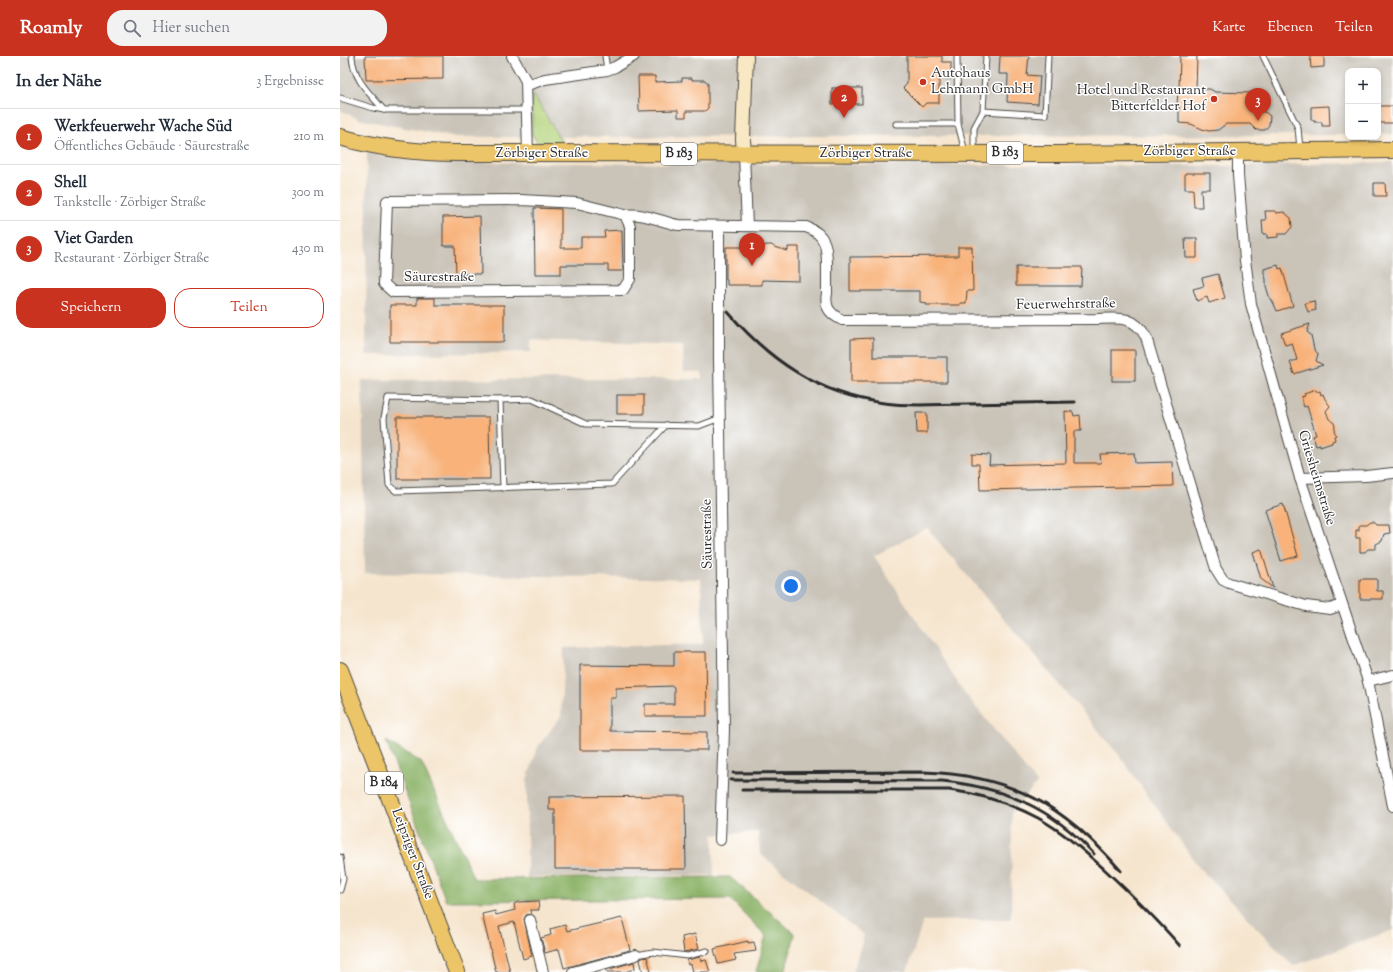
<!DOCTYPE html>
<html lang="de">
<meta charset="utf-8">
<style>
:root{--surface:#fff;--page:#f2f2f3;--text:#1f2937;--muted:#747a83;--line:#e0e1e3;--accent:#c8321e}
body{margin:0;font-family:"Sorts Mill Goudy",serif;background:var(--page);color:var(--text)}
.controls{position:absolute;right:12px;top:12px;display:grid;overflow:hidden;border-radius:8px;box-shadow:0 2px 6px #0003}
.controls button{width:36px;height:36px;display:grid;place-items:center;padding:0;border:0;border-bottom:1px solid var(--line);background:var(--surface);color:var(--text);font:20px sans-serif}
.you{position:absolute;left:451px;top:530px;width:14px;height:14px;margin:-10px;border:3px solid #fff;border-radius:50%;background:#1a73e8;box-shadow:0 0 0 6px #1a73e833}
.badge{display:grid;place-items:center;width:26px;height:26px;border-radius:50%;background:var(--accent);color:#fff;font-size:13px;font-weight:700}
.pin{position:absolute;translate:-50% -33px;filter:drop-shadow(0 1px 2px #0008)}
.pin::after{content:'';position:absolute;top:21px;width:14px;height:12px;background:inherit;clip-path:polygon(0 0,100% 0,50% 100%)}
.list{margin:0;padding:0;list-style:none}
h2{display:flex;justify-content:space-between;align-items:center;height:52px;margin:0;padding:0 16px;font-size:17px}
h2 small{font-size:13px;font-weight:400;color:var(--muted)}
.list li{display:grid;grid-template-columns:26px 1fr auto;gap:12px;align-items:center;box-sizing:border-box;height:56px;padding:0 16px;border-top:1px solid var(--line)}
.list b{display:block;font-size:15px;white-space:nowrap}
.list p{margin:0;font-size:13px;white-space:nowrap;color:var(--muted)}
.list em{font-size:13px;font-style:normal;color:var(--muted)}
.actions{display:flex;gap:8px;padding:12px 16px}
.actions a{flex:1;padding:9px 0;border:1px solid var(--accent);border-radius:16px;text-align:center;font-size:14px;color:var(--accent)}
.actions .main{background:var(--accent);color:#fff}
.icon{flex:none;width:22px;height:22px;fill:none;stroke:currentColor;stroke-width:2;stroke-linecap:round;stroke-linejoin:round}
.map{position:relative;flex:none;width:1053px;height:916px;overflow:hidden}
header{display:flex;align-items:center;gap:24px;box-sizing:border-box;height:56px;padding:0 20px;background:var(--accent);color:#fff}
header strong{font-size:19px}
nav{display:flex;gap:22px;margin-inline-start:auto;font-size:14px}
.search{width:280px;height:36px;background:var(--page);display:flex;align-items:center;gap:10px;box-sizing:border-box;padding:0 14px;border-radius:16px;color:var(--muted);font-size:15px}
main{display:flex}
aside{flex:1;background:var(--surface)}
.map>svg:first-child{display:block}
.industrial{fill:#c9c3b8}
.green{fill:#b2d279;stroke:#6e7e52}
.forest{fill:#8db469;stroke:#5c704a}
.building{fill:#f8b27a}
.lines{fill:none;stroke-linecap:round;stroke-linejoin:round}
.lane-casing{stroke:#494743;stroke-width:7}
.street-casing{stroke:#494743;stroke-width:12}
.secondary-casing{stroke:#494743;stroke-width:16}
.primary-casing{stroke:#494743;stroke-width:18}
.lane{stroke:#fff;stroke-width:5}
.street{stroke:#fff;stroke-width:10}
.secondary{stroke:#f8e8c3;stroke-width:14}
.primary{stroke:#edc569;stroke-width:16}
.rail{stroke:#2b2b2b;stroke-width:3}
.poi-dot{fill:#c8321e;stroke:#fff;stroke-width:1.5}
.labels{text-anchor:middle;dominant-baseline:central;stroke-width:3;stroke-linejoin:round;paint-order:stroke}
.shield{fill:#fff;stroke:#6b6b6b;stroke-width:1}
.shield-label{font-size:13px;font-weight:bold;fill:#2b2b2b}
.poi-label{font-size:14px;fill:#2b2b2b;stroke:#fff;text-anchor:start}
.street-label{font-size:14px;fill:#2b2b2b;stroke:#fff}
</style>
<header>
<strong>Roamly</strong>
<div class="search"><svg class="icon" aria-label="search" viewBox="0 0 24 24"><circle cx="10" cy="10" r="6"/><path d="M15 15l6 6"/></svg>Hier suchen</div>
<nav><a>Karte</a><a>Ebenen</a><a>Teilen</a></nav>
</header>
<main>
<aside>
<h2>In der Nähe<small>3 Ergebnisse</small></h2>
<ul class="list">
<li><span class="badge">1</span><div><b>Werkfeuerwehr Wache Süd</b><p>Öffentliches Gebäude · Säurestraße</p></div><em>210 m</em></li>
<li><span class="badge">2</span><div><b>Shell</b><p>Tankstelle · Zörbiger Straße</p></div><em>300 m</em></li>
<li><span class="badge">3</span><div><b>Viet Garden</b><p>Restaurant · Zörbiger Straße</p></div><em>430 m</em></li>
</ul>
<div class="actions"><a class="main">Speichern</a><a>Teilen</a></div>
</aside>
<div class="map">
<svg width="1053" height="916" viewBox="0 0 1053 916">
<rect width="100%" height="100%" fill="#fff"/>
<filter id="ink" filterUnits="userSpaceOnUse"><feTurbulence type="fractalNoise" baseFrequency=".025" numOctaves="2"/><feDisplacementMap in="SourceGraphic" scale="8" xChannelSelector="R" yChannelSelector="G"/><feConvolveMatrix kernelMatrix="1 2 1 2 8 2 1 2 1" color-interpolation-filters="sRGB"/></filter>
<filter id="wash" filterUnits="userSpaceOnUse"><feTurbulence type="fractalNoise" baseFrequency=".012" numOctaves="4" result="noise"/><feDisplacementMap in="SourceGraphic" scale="16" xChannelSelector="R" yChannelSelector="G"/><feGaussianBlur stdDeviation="0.9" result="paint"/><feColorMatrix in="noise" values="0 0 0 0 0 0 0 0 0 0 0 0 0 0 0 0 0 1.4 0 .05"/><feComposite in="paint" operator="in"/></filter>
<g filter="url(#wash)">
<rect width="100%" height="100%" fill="#f6e5ce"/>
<g class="industrial">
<polygon points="0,0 1053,0 1053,78 1038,78 1038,15 1008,15 1008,79 114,81 18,63 0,54"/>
<polygon points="27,97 79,106 210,107 887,110 1053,106 1053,874 953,910 858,810 779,699 587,472 534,500 623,635 697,727 672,756 671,863 583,865 567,916 513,916 524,879 420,798 418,776 373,779 374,819 187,821 187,724 198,691 221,660 224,592 363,588 361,523 25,517 22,324 362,323 362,316 344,315 343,289 191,284 191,296 26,299"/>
</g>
<polygon class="green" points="193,38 222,86 197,87 192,77 192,42"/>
<polygon class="forest" points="46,685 81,706 134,823 390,821 455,878 445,916 416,916 426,880 390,843 106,845"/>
<g id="blocks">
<g class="building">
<polygon points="25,0 103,0 103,23 26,24"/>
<polygon points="567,0 602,0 602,6 611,6 611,23 599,23 599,47 586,47 582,51 563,32 567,28"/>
<polygon points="660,0 689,0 687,19 700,20 698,48 667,46 668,18 659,18"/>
<polygon points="840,0 857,0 856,33 870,33 875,36 911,37 911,48 914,48 914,55 925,56 930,60 929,69 925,74 916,74 910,68 886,68 878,74 869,75 862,73 851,68 839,67 839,49 837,49 838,35 839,34"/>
<polygon points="970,0 984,0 984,11 971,12"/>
<polygon points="298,20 315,20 315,26 342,25 342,22 352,22 352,24 365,24 368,28 368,52 365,55 346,55 346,61 338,61 338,54 299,55"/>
<rect x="492" y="32" width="30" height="16"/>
<polygon points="989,50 990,70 982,70 982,66 974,66 974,64 971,64 971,51"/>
<rect x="1038" y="50" width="15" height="17"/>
<polygon points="845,117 870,117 870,133 861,133 862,151 854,151 853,133 845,133"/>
<polygon points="1034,127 1045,127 1046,140 1034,140"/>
<polygon points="194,152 221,153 221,192 241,192 241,181 265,181 264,175 282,174 283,215 268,215 268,209 221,209 221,218 195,218"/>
<polygon points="925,155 936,155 936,157 944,156 951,162 952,171 946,178 938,178 938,181 927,182 927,178 923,178 922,164 926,164"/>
<polygon points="140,160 141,218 116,218 115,190 103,190 103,161"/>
<polygon points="845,182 857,182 857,202 846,202"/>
<polygon points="426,189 432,189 434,191 448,195 448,191 459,191 459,225 422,224 422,229 387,229 387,224 386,224 386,191 424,191"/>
<polygon points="618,191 632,191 633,235 627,235 626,247 620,247 620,249 586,249 586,247 580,246 580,235 510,235 510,201 618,200"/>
<polygon points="938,209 939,213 942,212 953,250 937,255 933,246 929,240 926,230 926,223 924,217 924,213"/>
<polygon points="676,211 742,211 741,230 676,230"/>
<polygon points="878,218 885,242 869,247 867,241 857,245 853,233 864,230 862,222"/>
<polygon points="77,242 95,242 95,249 164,249 164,286 50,286 50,249 77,249"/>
<polygon points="974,245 976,254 968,256 965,247"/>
<polygon points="970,268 967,276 971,279 974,293 978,298 976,305 983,309 954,318 950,306 957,304 952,287 945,289 941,277"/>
<polygon points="533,282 533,301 607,301 607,326 511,326 511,283"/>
<rect x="772" y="294" width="23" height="31"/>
<polygon points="976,334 977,336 980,335 981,339 983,338 985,343 990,350 986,355 989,363 994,367 995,370 994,374 996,379 994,380 995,384 992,385 992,387 980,391 980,389 976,390 973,380 976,379 967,350 964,351 961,341 965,340 964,338"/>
<rect x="277" y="339" width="27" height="19"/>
<polygon points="725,355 733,356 734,360 740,359 741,375 734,375 734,407 761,407 760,398 794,397 795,407 832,406 833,430 640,434 639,408 632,408 632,398 650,399 649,409 726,407"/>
<polygon points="576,357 587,357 587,377 577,377"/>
<polygon points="57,361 149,361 150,423 57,423"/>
<polygon points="943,448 958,500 941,505 925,454"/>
<polygon points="1030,466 1033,466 1036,469 1049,469 1050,477 1044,478 1042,485 1036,488 1036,493 1028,493 1025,496 1020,496 1020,482 1016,482 1016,474 1019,474 1019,469 1026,469"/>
<polygon points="921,493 923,499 933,532 921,523 913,496"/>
<polygon points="1020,523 1037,523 1037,535 1043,535 1043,543 1020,543"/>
<polygon points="334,596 366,596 367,660 305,660 305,648 334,648 334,632 333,630 276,632 276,642 270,642 270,675 367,676 367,694 240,694 240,609 334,610"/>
<polygon points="345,740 346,813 215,813 215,754 209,754 209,741"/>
<polygon points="198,845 199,854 190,854 191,858 186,859 184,863 192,900 183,903 174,866 159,870 170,916 156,916 142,858 155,855 156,859 175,854 174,848 178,846"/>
<polygon points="282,862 290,894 224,912 219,893 205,897 201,882 211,879 210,873 225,869 227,875"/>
<polygon points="355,878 359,893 344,896 342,881"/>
<polygon points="408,885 408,887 414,886 416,895 394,898 396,904 378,908 374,893"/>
<polygon points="307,901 311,915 303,916 300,904 302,902"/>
<polygon points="360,901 361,905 366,904 370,916 353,916 351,908 348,909 347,904"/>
<polygon points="294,906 295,913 285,916 267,916 266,914"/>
</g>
</g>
</g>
<g filter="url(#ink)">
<use href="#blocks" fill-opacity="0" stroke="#494743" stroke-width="1"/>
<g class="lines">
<defs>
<g id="lane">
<path d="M12,0C13,23 30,38 44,54"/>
<polyline points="265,0 267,14"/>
<polyline points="617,0 618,68 625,96"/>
<polyline points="923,0 958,72 960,93"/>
<polyline points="0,42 33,52 44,54 187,54"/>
<polyline points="643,55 705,59 708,0"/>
<polyline points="556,68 618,68"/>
<polyline points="634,96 634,72 643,55 646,0"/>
<polyline points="160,344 163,432"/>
<polyline points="326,369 272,428 56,435 49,429 44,362 48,342 160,344 192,343 246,368 359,370 380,362"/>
<polyline points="0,801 3,823 0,834"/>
<polyline points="296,899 313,896 348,900 367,895"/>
</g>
<g id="street">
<polyline points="172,0 186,25 188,98"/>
<polyline points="187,29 205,23 267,14 275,11 294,0"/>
<polyline points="898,96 898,119 905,204 911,248 960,422 1028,625 1053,750"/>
<polyline points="404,98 407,170"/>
<path d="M285,159L290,170V223L283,234L53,236L44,228L47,145L181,144L237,147L285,159C304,156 321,166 338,169L466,171C487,178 487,193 487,211C487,220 487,228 487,237C486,242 486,247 488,252C491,258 496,261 502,264L757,263C779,262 794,259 806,281L876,513L883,524L889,527L966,550L990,553L1002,549"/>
<polyline points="379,171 379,302 384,674 380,784"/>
<polyline points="960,422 1026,420 1053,417"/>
<polyline points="1028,625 1053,619"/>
<polyline points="190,864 203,916"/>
<polyline points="233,916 296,899"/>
</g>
<polyline id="secondary" points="404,98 403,83 406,0"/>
<g id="primary">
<path d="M0,81C38,92 78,97 118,97L717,98L1053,94"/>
<polyline points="0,614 117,916"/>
</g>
</defs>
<use href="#lane" class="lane-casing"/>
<use href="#street" class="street-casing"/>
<use href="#secondary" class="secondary-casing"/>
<use href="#primary" class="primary-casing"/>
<use href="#lane" class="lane"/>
<use href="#street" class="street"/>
<use href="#secondary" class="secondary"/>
<use href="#primary" class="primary"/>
<g class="rail">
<path d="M388,256C430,305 478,338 544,347C571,351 599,348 626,348C662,347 699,347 735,346"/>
<path d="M393,717L584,716C671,719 724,749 781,815"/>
<path d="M391,724L602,725C663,731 712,752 754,798"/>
<path d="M402,734H609C640,738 670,747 698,762C722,775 743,794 763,812C790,837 816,862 840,890"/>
</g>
</g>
</g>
<g class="poi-dot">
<circle cx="583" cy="26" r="4"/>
<circle cx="874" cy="43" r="4"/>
</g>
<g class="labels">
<g class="shield">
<rect x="647" y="86" width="36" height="22" rx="3"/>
<rect x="321" y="87" width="36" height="22" rx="3"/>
<rect x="25" y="716" width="38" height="22" rx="3"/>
</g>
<g class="shield-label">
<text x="665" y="97">B 183</text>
<text x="339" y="98">B 183</text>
<text x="44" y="727">B 184</text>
</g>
<g class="poi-label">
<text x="591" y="18">Autohaus<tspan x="591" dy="16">Lehmann GmbH</tspan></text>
<text x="866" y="35" text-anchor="end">Hotel und Restaurant<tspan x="866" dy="16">Bitterfelder Hof</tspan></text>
</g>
<g class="street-label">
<text x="850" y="96">Zörbiger Straße</text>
<text x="202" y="98">Zörbiger Straße</text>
<text x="526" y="98">Zörbiger Straße</text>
<text x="99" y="222">Säurestraße</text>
<text transform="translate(726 249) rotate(-1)">Feuerwehrstraße</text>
<text transform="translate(976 422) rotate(73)">Griesheimstraße</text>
<text transform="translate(368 478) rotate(-91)">Säurestraße</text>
<text transform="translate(72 798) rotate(69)">Leipziger Straße</text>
</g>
</g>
</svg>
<div class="controls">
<button>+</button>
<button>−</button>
</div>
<div class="you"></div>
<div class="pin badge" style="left:412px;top:210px">1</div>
<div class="pin badge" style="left:504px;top:62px">2</div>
<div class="pin badge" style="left:918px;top:65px">3</div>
</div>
</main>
